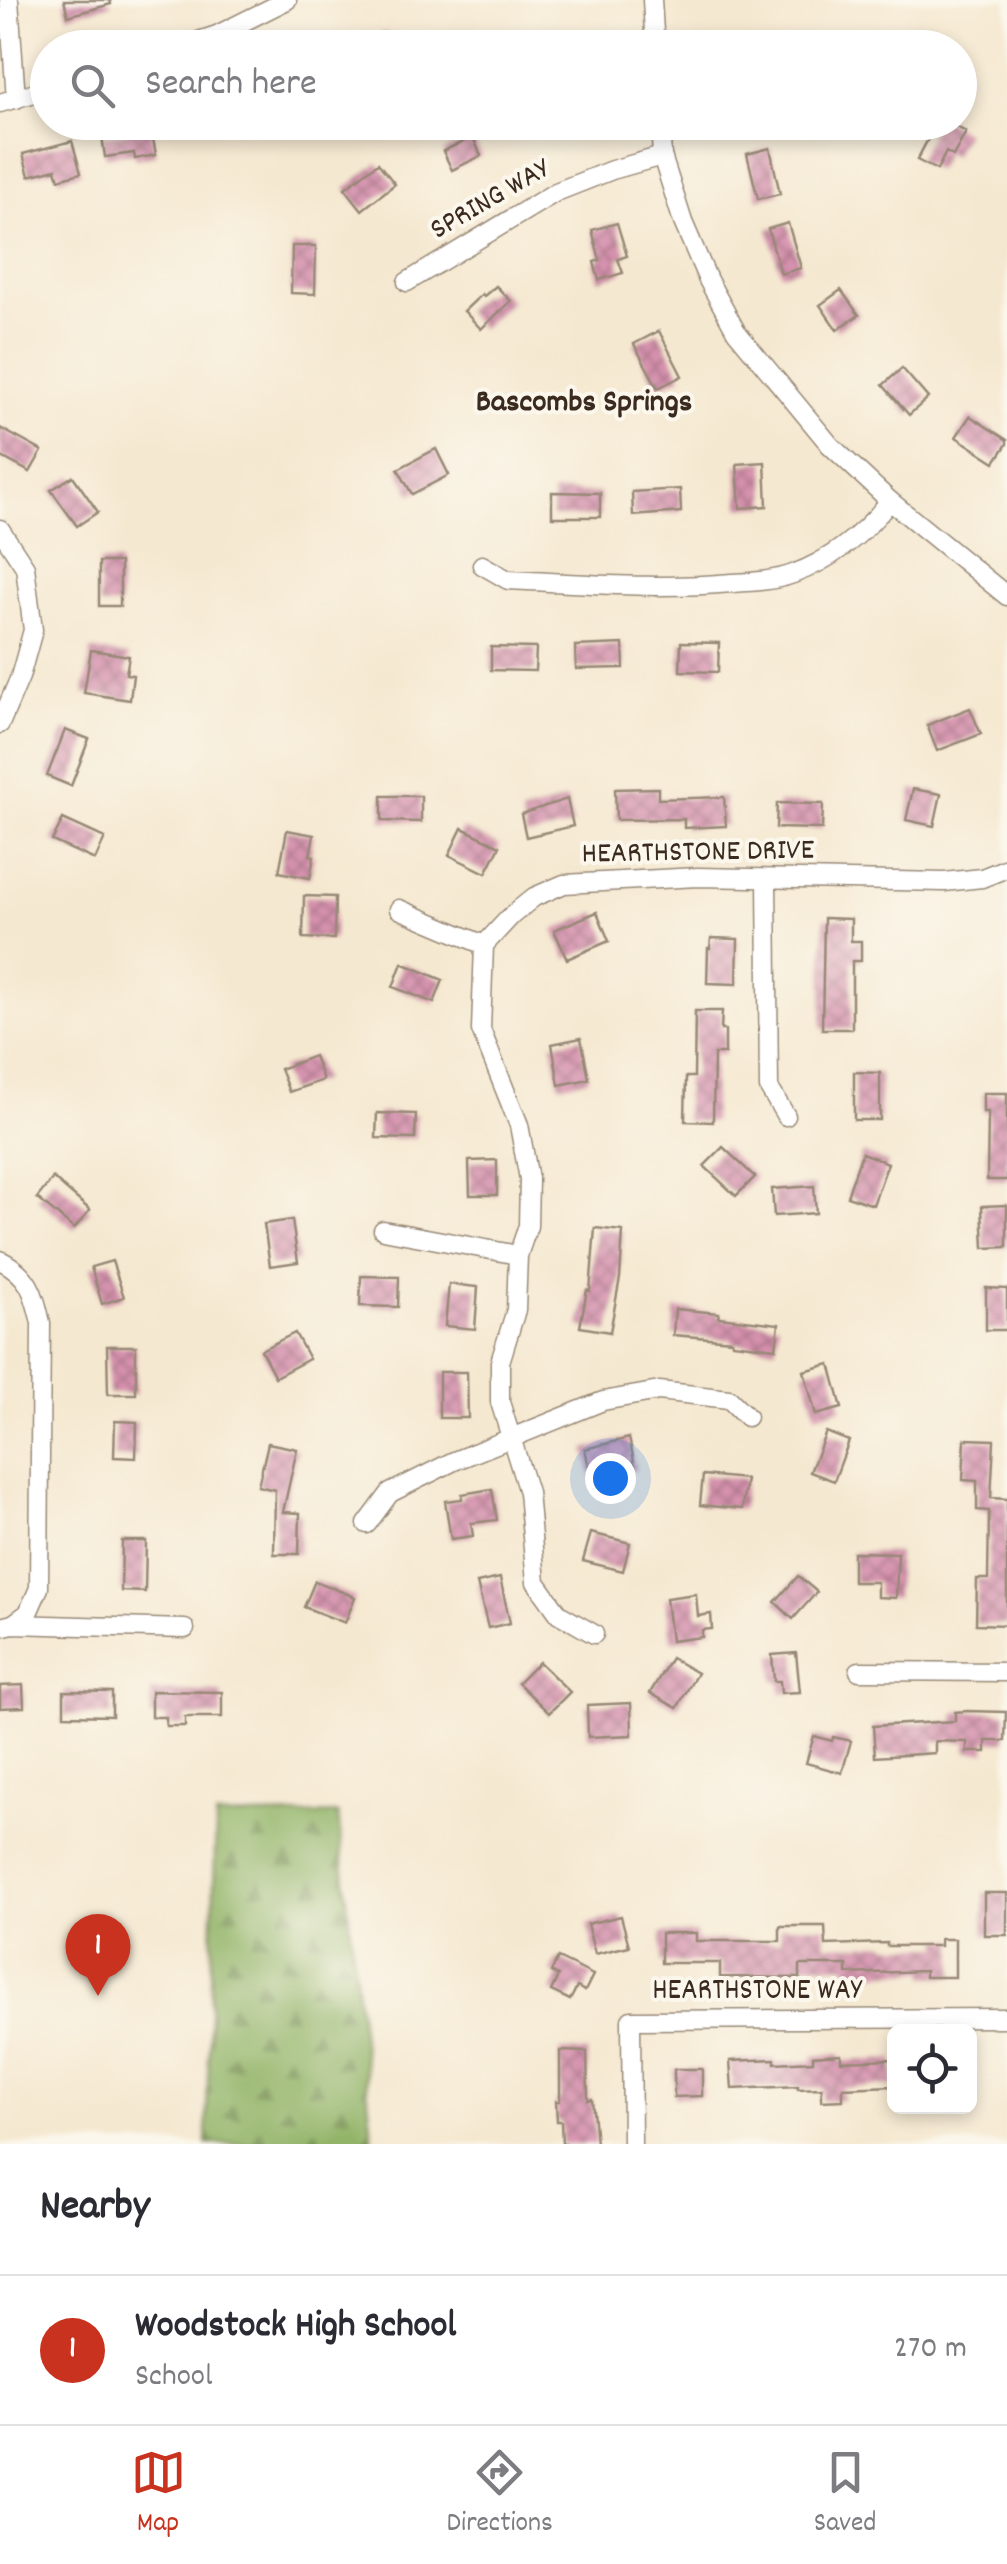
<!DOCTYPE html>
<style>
:root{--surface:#fff;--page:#f2f2f3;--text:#2b2b33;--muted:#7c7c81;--line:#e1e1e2;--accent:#c8321e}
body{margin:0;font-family:Dekko,sans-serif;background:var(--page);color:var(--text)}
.controls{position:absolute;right:30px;bottom:30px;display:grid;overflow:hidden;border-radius:15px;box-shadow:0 5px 15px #0003}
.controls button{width:90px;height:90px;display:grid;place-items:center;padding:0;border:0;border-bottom:2px solid var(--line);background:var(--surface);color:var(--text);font:50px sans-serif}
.you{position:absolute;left:610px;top:1478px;width:35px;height:35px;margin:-25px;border:8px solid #fff;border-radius:50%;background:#1a73e8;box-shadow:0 0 0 15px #1a73e833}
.badge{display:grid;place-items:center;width:65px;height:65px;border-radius:50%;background:var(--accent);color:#fff;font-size:32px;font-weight:700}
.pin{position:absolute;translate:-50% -82px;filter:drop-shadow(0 2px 5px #0008)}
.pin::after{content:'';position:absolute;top:52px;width:35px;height:30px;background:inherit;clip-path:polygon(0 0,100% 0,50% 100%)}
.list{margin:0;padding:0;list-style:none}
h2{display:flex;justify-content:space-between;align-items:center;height:130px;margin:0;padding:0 40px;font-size:42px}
h2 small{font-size:32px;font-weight:400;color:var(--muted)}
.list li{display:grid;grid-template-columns:65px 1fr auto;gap:30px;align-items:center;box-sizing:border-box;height:150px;padding:0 40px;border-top:2px solid var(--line)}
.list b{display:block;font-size:38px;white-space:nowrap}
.list p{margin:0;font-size:32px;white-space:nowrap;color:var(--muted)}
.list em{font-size:32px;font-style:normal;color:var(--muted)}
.icon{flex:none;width:55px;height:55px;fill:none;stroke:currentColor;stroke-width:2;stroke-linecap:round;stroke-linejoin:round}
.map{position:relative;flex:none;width:1007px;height:2144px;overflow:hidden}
.search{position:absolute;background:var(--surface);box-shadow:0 5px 15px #0003;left:30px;right:30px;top:30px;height:110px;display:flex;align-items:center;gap:25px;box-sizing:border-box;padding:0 35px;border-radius:55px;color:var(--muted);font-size:38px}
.sheet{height:280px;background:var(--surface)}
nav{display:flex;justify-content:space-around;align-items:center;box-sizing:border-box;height:140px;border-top:2px solid var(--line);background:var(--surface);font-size:28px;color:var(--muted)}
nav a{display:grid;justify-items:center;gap:5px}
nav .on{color:var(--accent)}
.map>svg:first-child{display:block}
.forest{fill:url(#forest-firs);stroke:#666f43;stroke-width:2.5}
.building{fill:url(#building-cross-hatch)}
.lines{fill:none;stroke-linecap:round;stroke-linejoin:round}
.street-casing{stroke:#988977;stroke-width:21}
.street{stroke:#fff;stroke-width:18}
.labels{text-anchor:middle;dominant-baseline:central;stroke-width:8;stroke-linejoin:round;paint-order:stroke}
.street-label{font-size:30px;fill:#3b2a1e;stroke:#fbf7ec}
.neighbourhood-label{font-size:32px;font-weight:bold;fill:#3b2a1e;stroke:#fbf7ec}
</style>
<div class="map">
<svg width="1007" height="2144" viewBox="0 0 1007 2144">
<defs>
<pattern id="forest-firs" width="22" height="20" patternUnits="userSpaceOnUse" patternTransform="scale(2.5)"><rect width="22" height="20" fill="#92b468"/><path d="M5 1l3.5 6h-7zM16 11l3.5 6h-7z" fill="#789355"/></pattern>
<pattern id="building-cross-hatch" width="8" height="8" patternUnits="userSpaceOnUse" patternTransform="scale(2.5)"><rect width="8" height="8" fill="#d591ad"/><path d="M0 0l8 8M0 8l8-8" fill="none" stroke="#ae778c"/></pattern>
</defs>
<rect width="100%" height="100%" fill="#fbf7ec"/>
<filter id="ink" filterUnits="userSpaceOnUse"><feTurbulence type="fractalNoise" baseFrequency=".01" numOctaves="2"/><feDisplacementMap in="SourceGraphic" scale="20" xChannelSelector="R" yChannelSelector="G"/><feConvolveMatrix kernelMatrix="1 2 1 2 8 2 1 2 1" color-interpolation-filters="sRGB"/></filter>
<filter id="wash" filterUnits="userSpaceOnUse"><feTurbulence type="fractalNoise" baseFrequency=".0048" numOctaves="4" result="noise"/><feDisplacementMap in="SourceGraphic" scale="40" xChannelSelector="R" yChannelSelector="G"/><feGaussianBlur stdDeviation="2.25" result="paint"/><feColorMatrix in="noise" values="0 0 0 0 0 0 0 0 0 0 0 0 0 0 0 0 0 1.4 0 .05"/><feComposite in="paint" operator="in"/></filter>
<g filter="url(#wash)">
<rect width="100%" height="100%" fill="#f5e8d0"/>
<polygon class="forest" points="338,1814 373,2144 206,2144 216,1817"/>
<g id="blocks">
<g class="building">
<polygon points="64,0 110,0 111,4 68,16"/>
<polygon points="386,32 393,48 350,48"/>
<polygon points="937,122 947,122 966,132 953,156 946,152 937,170 917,160"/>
<polygon points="151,128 156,155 135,159 134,153 105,157 102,136"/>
<polygon points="473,137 481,156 452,170 443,151"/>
<polygon points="72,141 81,173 59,179 56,169 29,176 23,154"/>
<polygon points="770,148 780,194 758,199 747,154"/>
<polygon points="378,163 395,184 362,210 345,188"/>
<polygon points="617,223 627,256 618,259 623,273 599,280 594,262 600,260 592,230"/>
<polygon points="788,223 801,268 781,274 768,229"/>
<polygon points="292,246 316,246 315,294 291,293"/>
<polygon points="496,286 511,301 481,329 464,311 482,294 484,296"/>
<polygon points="841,290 859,315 837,330 820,305"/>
<polygon points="659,331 682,376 658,388 634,344"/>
<polygon points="902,368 928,398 909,415 883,385"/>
<polygon points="970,416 1007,440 1007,444 995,462 956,437"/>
<polygon points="0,428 42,451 30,472 0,456"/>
<polygon points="436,449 449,475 412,494 398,469"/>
<polygon points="765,462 767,506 740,508 737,464"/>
<polygon points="73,476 98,512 77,526 51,490"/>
<polygon points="680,489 681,512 633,516 632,492"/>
<polygon points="552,492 600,493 600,517 552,517"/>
<rect x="99" y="562" width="21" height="44"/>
<polygon points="681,642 719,643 718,672 680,671"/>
<polygon points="623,644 624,668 576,669 575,646"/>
<polygon points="491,647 536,648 535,671 491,670"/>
<polygon points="91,650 129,656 126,674 133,675 130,700 84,693"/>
<polygon points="970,708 981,734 937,751 927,725"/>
<polygon points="65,730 89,739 71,786 47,776"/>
<polygon points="658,788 658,799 724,797 726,826 684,828 684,819 616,820 615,789"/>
<polygon points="913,789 941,794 934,826 906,820"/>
<polygon points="382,796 421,796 421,822 382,821"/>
<polygon points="567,799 573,826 526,837 521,814"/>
<polygon points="777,803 823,804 822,829 776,828"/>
<polygon points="63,819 105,838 95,860 52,841"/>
<polygon points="462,828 500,846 486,873 449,855"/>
<polygon points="287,830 314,835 310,855 314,856 310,878 279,872"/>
<polygon points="304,896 335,897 334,939 303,938"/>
<polygon points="597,912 609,941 567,959 554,930"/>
<polygon points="824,918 851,919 851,941 861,941 861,961 852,961 852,1029 822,1029"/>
<polygon points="711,938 738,939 737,984 707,983 708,948 710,948"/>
<polygon points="402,963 443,980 434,1003 393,987"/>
<polygon points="695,1011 722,1011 721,1030 725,1030 725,1054 714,1054 713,1122 685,1121 686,1077 694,1077"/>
<polygon points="581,1038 589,1079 559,1085 552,1044"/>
<polygon points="314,1056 323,1080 289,1092 280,1069"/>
<polygon points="854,1072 880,1073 880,1120 854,1120"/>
<polygon points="983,1093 1007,1093 1007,1180 987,1180 988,1112 983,1112"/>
<polygon points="377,1113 416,1114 415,1139 376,1138"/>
<polygon points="723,1147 755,1177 736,1196 704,1166"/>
<polygon points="862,1153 888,1163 873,1205 847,1196"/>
<polygon points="497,1160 497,1195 470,1195 469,1161"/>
<polygon points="53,1178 90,1210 74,1229 37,1198"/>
<polygon points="814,1186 816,1213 774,1216 772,1189"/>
<polygon points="1007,1205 1007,1247 984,1248 982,1206"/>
<polygon points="292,1220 298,1262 270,1266 264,1224"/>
<polygon points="595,1228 623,1231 620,1278 610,1332 580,1327 587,1290 590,1291"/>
<polygon points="112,1261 124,1297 102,1304 91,1267"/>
<polygon points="361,1276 399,1277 398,1307 360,1306"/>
<polygon points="449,1284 478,1287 475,1329 445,1326"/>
<polygon points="986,1288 1007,1289 1007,1330 986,1330"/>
<polygon points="675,1309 719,1313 718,1317 779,1324 776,1348 732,1343 732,1340 673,1335"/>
<polygon points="295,1333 309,1359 275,1377 261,1350"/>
<polygon points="107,1346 136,1346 136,1394 108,1394"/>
<polygon points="830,1364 842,1408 816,1415 804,1371"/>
<polygon points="439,1372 467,1372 468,1418 439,1418"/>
<polygon points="115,1421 137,1422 136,1458 114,1457"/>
<polygon points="826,1432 849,1441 834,1481 810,1472"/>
<polygon points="629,1438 636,1470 592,1480 585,1449"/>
<polygon points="965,1439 994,1440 991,1498 1007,1499 1007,1625 976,1624 977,1579 988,1579 989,1511 977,1510 977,1481 963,1480"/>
<polygon points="268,1443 297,1449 283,1512 300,1513 299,1554 274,1554 275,1490 258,1486"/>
<polygon points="703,1475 746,1479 742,1509 700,1505"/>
<polygon points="492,1489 497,1520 471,1523 473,1536 451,1539 445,1501 462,1499 462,1494"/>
<polygon points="591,1533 630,1543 623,1571 583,1561"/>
<polygon points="122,1541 146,1541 145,1592 121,1591"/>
<polygon points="853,1552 898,1553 896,1598 877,1597 877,1582 853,1582"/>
<polygon points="798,1576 817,1592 793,1619 775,1602"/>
<polygon points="500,1578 510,1623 488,1628 477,1583"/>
<polygon points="315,1581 355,1597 345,1623 304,1607"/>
<polygon points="696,1594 698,1616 711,1614 712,1629 702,1630 702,1637 671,1641 666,1598"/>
<polygon points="796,1653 800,1692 781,1693 780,1681 774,1681 772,1655"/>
<polygon points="671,1658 697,1673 677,1708 650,1693"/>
<polygon points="539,1662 570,1692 549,1713 518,1683"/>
<polygon points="23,1685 24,1707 0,1708 0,1686"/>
<polygon points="64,1691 112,1692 112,1716 64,1715"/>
<polygon points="151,1691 222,1692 222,1717 185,1717 185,1726 166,1726 166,1717 151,1717"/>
<polygon points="631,1703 632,1735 588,1737 587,1705"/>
<polygon points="967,1711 1006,1712 1005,1741 986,1741 986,1752 967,1752 967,1742 935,1741 935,1753 875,1757 873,1726 955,1721 955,1712"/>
<polygon points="814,1736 832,1741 833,1737 851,1741 842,1773 806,1763"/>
<rect x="984" y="1893" width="23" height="42"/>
<polygon points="621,1916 629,1946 595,1954 587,1924"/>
<polygon points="780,1926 825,1926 826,1945 887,1943 887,1946 940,1946 940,1939 955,1939 955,1977 925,1977 925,1971 847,1974 847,1965 800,1965 800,1978 720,1977 720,1963 661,1963 661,1933 696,1933 696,1941 780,1941"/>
<polygon points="558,1958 593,1975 585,1991 577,1987 570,2000 551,1991 558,1976 551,1972"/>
<polygon points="560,2051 587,2052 588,2100 592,2099 596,2144 562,2144 561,2121 557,2121 556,2101 560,2101"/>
<polygon points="841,2054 841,2061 894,2059 894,2086 843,2088 843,2100 822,2101 822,2088 798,2089 798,2086 732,2089 730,2061 775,2059 775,2063 813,2061 813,2056"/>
<polygon points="674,2069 702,2069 702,2096 674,2097"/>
</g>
</g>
</g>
<g filter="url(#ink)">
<use href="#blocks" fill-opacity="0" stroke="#988977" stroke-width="2.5"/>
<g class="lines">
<defs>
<g id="street">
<polyline points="9,0 16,99"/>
<polyline points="652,0 655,48"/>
<polyline points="177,48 217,35 287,0"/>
<polyline points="0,103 48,89"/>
<polyline points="660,122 662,156 683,222 708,280 736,331 830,445 890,501 1007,596"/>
<polyline points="407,282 556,192 612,170 662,156"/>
<polyline points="0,529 25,567 33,630 20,677 0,724"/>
<path d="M482,565L508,580C582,583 657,590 732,583C752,582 774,581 793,574C832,560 864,533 890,501"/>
<polyline points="767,879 769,1088 786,1116"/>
<polyline points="399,909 484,945"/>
<polyline points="383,1230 518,1255"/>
<path d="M0,1260C30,1275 34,1293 41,1323L39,1588L28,1613L13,1624"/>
<polyline points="367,1524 390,1493 454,1461 603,1401 659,1391 729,1399 747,1417"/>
<polyline points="0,1627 13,1624 185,1629"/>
<polyline points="594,1634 559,1614 536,1582 528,1492 500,1402 500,1362 516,1310 518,1255 528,1226 529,1179 519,1125 481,1030 484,945 511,916 534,897 564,884 698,877 944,882 982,878 1007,868"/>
<polyline points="859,1671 1007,1672"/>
<polyline points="632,2144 631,2020 1007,2018"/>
</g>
</defs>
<use href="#street" class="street-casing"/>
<use href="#street" class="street"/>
</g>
</g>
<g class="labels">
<g class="street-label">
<text transform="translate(491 201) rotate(-30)">SPRING WAY</text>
<text transform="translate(698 854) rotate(-1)">HEARTHSTONE DRIVE</text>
<text x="757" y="1992">HEARTHSTONE WAY</text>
</g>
<g class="neighbourhood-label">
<text x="584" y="404">Bascombs Springs</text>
</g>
</g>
</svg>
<div class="controls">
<button><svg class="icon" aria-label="locate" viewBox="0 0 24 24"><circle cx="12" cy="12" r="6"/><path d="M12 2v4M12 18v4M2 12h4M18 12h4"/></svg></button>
</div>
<div class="you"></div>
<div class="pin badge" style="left:98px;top:1996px">1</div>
<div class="search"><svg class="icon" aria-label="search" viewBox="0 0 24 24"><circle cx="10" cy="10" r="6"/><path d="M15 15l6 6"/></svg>Search here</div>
</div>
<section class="sheet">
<h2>Nearby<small></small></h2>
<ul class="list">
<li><span class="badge">1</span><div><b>Woodstock High School</b><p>School</p></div><em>270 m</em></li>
</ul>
</section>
<nav>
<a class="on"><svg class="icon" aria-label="map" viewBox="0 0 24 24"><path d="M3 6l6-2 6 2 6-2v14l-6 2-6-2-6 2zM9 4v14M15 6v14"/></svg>Map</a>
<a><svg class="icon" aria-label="directions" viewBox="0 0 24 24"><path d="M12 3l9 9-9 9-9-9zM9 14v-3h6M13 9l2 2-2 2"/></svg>Directions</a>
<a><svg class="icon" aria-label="saved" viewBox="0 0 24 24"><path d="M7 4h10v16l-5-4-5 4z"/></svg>Saved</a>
</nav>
